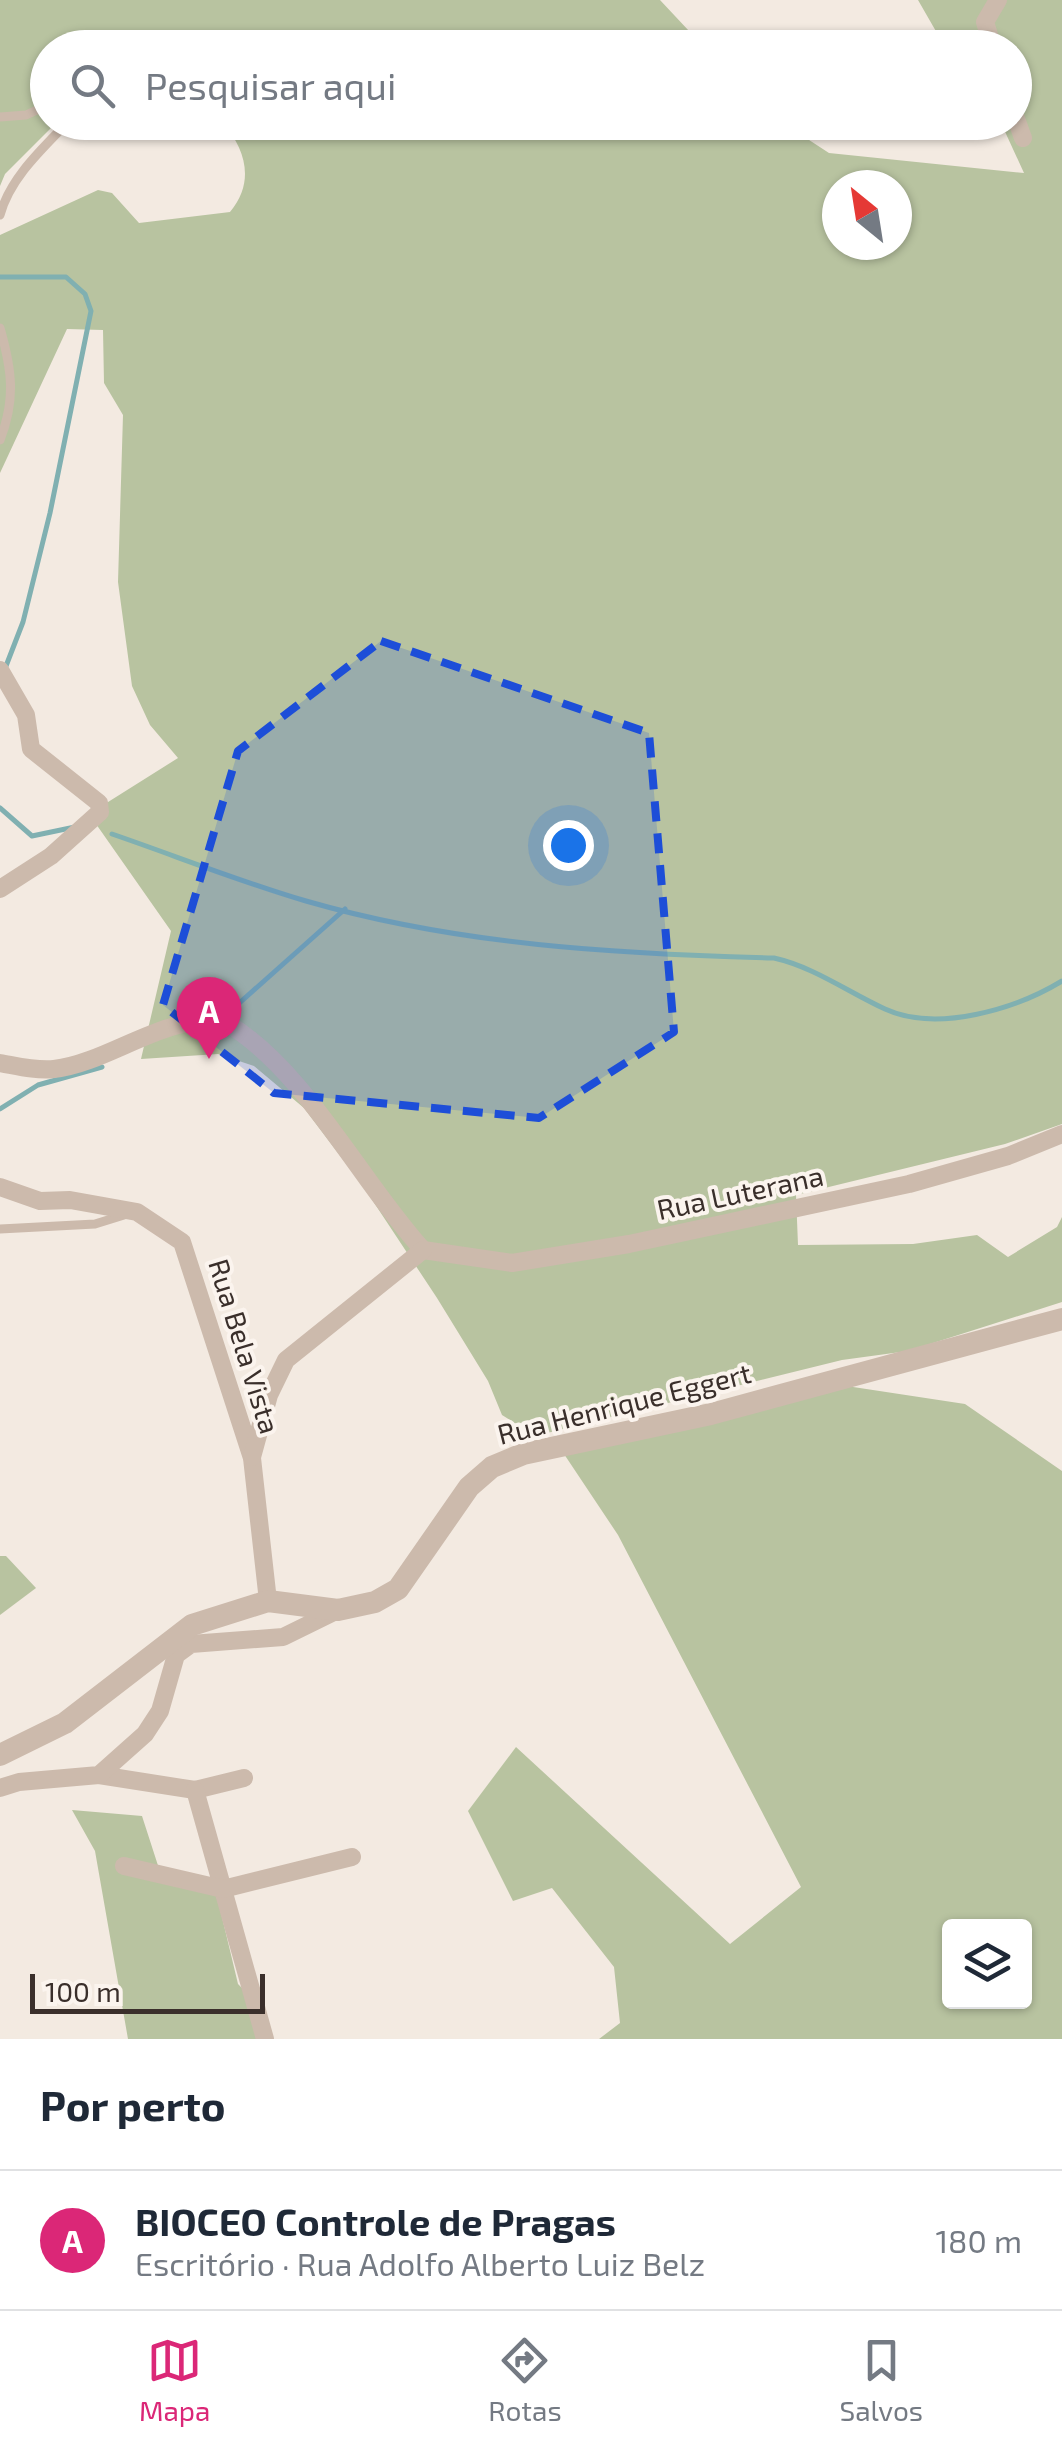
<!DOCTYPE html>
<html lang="pt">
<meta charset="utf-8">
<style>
:root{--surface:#fff;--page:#f6f6f7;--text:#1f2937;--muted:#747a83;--line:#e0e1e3;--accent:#db2777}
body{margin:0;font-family:"Exo 2",sans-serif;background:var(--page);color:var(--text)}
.controls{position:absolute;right:30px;bottom:30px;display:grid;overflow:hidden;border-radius:10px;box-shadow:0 2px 8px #0004}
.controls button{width:90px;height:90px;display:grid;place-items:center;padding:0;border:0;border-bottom:2px solid var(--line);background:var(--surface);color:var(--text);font:50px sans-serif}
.compass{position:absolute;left:822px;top:170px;width:90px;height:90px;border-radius:50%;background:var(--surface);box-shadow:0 2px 8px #0004;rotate:330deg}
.scale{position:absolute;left:30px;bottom:25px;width:235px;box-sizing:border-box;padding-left:10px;border:5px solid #3a2f2b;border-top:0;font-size:28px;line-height:35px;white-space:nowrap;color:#3a2f2b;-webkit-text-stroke:8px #fbf4ee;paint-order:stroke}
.you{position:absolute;left:568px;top:845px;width:35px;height:35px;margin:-25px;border:8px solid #fff;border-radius:50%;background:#1a73e8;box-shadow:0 0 0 15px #1a73e833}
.badge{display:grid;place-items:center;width:65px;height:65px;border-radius:50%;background:var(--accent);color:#fff;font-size:32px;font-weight:700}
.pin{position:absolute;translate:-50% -82px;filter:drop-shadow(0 2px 5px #0008)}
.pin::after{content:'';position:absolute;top:52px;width:35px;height:30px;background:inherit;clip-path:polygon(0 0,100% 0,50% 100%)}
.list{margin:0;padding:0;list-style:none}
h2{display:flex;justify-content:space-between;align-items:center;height:130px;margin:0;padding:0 40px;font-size:42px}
h2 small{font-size:32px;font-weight:400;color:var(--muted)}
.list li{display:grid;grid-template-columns:65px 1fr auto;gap:30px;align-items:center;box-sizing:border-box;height:140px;padding:0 40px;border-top:2px solid var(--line)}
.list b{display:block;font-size:38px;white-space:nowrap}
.list p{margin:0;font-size:32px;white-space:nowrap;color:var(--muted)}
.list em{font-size:32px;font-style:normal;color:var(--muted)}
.icon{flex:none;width:55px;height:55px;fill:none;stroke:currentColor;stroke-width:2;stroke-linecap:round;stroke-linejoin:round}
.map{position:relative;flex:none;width:1062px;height:2039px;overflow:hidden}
.search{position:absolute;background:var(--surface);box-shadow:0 2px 8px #0004;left:30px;right:30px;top:30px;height:110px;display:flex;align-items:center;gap:25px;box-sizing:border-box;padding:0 35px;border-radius:55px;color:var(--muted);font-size:38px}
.sheet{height:270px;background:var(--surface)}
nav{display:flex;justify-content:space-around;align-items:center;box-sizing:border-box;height:140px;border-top:2px solid var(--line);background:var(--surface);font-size:28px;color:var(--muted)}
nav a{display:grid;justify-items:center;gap:5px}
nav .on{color:var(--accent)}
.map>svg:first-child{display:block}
.green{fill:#b8c3a0;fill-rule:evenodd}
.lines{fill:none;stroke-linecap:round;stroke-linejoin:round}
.stream{stroke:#80b0b1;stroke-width:5}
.service{stroke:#ccbaac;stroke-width:9}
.minor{stroke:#ccbaac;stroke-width:18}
.tertiary{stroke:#ccbaac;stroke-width:22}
.marked{fill:#1d4ed8;fill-opacity:0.2;stroke:#1d4ed8;stroke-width:8;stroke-dasharray:20 12;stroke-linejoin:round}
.labels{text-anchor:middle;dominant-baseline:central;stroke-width:8;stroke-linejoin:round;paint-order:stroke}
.street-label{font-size:28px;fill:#3a2f2b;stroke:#fbf4ee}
</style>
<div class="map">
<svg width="1062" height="2039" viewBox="0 0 1062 2039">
<rect width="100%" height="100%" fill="#f3eae1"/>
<g class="green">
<polygon points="0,0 660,0 704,47 48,48 48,122 56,123 5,174 0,186"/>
<path d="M918,0H1062V1124L1005,1144L796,1195L798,1245L913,1244L977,1235L1008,1257L1057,1227L1062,1217V1302L908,1351L842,1360L535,1436L502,1415L488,1381L437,1298L363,1186L304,1108L254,1066L218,1054L141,1059L171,931L89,814L178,758L150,725L132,686L118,582L123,415L104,383L103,330L67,329L0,473V235L98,190L112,193L139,223L230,212C255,182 246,150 223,123H783L829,153L1024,173L1001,123L1014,122V48L945,47ZM837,185H897V245H837Z"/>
<path d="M840,1385L965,1404L1062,1471V2039H599L620,2023L614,1967L552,1888L513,1901L468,1811L516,1747L730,1944L801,1887L618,1535L564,1454ZM950,1926H1024V2002H950Z"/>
<polygon points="0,1556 6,1556 36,1588 0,1615"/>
<polygon points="72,1810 142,1816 163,1881 217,1896 238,1984 249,1995 262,2039 128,2039 95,1851"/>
</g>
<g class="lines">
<g class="stream">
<polyline points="0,277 66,277 85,294 91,311 50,513 23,622 6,666"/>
<polyline points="0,808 32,836 75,827"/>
<path d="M112,834C176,856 241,882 306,901C458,945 617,954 774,958C814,967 848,992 885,1009C937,1033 1016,1009 1062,981"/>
<polyline points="227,1014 345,909"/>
<polyline points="0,1109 38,1085 102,1067"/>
</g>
<g class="service">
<polyline points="0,117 26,115 48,105"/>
<path d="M0,215C10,178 42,149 68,122"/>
<path d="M0,328C12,370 16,399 0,440"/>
<polyline points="0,1229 95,1224 124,1215"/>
</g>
<g class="minor">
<polyline points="993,48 985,22 998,0"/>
<polyline points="1014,113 1023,138"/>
<polyline points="0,670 26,715 31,749 99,803 100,812 51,856 0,889"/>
<path d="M0,1063C17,1066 36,1071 54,1069C111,1062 166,1012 225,1022C305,1069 360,1181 423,1250"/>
<polyline points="0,1187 40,1201 70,1200 137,1212 182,1242 252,1458 268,1601"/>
<polyline points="423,1250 512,1263 629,1244 909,1184 1008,1156 1062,1134"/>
<polyline points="252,1457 269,1395 286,1360 423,1250"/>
<polyline points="99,1775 195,1790 244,1778"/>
<polyline points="0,1788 19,1782 99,1775 145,1734 160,1711 176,1655 191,1644 283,1637 338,1610"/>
<polyline points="195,1790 265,2039"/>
<polyline points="124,1866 223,1889 352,1857"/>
</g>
<polyline class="tertiary" points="0,1755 65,1723 192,1625 268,1601 338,1610 375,1602 398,1589 469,1487 492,1467 523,1454 711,1414 1062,1319"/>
</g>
<path class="marked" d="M381,641L649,733L674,1032L539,1118L274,1093L163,1005L238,751Z"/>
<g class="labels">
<g class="street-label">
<text transform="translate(740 1192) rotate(-12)">Rua Luterana</text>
<text transform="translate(245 1346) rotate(73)">Rua Bela Vista</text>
<text transform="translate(624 1403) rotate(-14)">Rua Henrique Eggert</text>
</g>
</g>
</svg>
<div class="controls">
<button><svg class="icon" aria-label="layers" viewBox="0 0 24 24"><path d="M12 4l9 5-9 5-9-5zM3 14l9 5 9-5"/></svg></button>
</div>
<svg class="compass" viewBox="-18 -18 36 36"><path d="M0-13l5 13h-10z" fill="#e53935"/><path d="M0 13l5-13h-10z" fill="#747a83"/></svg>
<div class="scale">100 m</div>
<div class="you"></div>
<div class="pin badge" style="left:209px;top:1059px">A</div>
<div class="search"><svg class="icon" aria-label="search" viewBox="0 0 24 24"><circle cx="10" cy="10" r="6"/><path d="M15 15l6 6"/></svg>Pesquisar aqui</div>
</div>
<section class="sheet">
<h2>Por perto<small></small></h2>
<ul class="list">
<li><span class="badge">A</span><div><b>BIOCEO Controle de Pragas</b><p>Escritório · Rua Adolfo Alberto Luiz Belz</p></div><em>180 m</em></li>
</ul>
</section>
<nav>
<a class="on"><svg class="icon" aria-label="map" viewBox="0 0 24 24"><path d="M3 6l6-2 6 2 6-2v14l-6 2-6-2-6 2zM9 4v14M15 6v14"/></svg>Mapa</a>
<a><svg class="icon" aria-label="directions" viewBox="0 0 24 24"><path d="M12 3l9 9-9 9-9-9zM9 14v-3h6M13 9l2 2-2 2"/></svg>Rotas</a>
<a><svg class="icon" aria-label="saved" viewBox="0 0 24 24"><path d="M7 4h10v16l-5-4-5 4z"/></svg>Salvos</a>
</nav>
